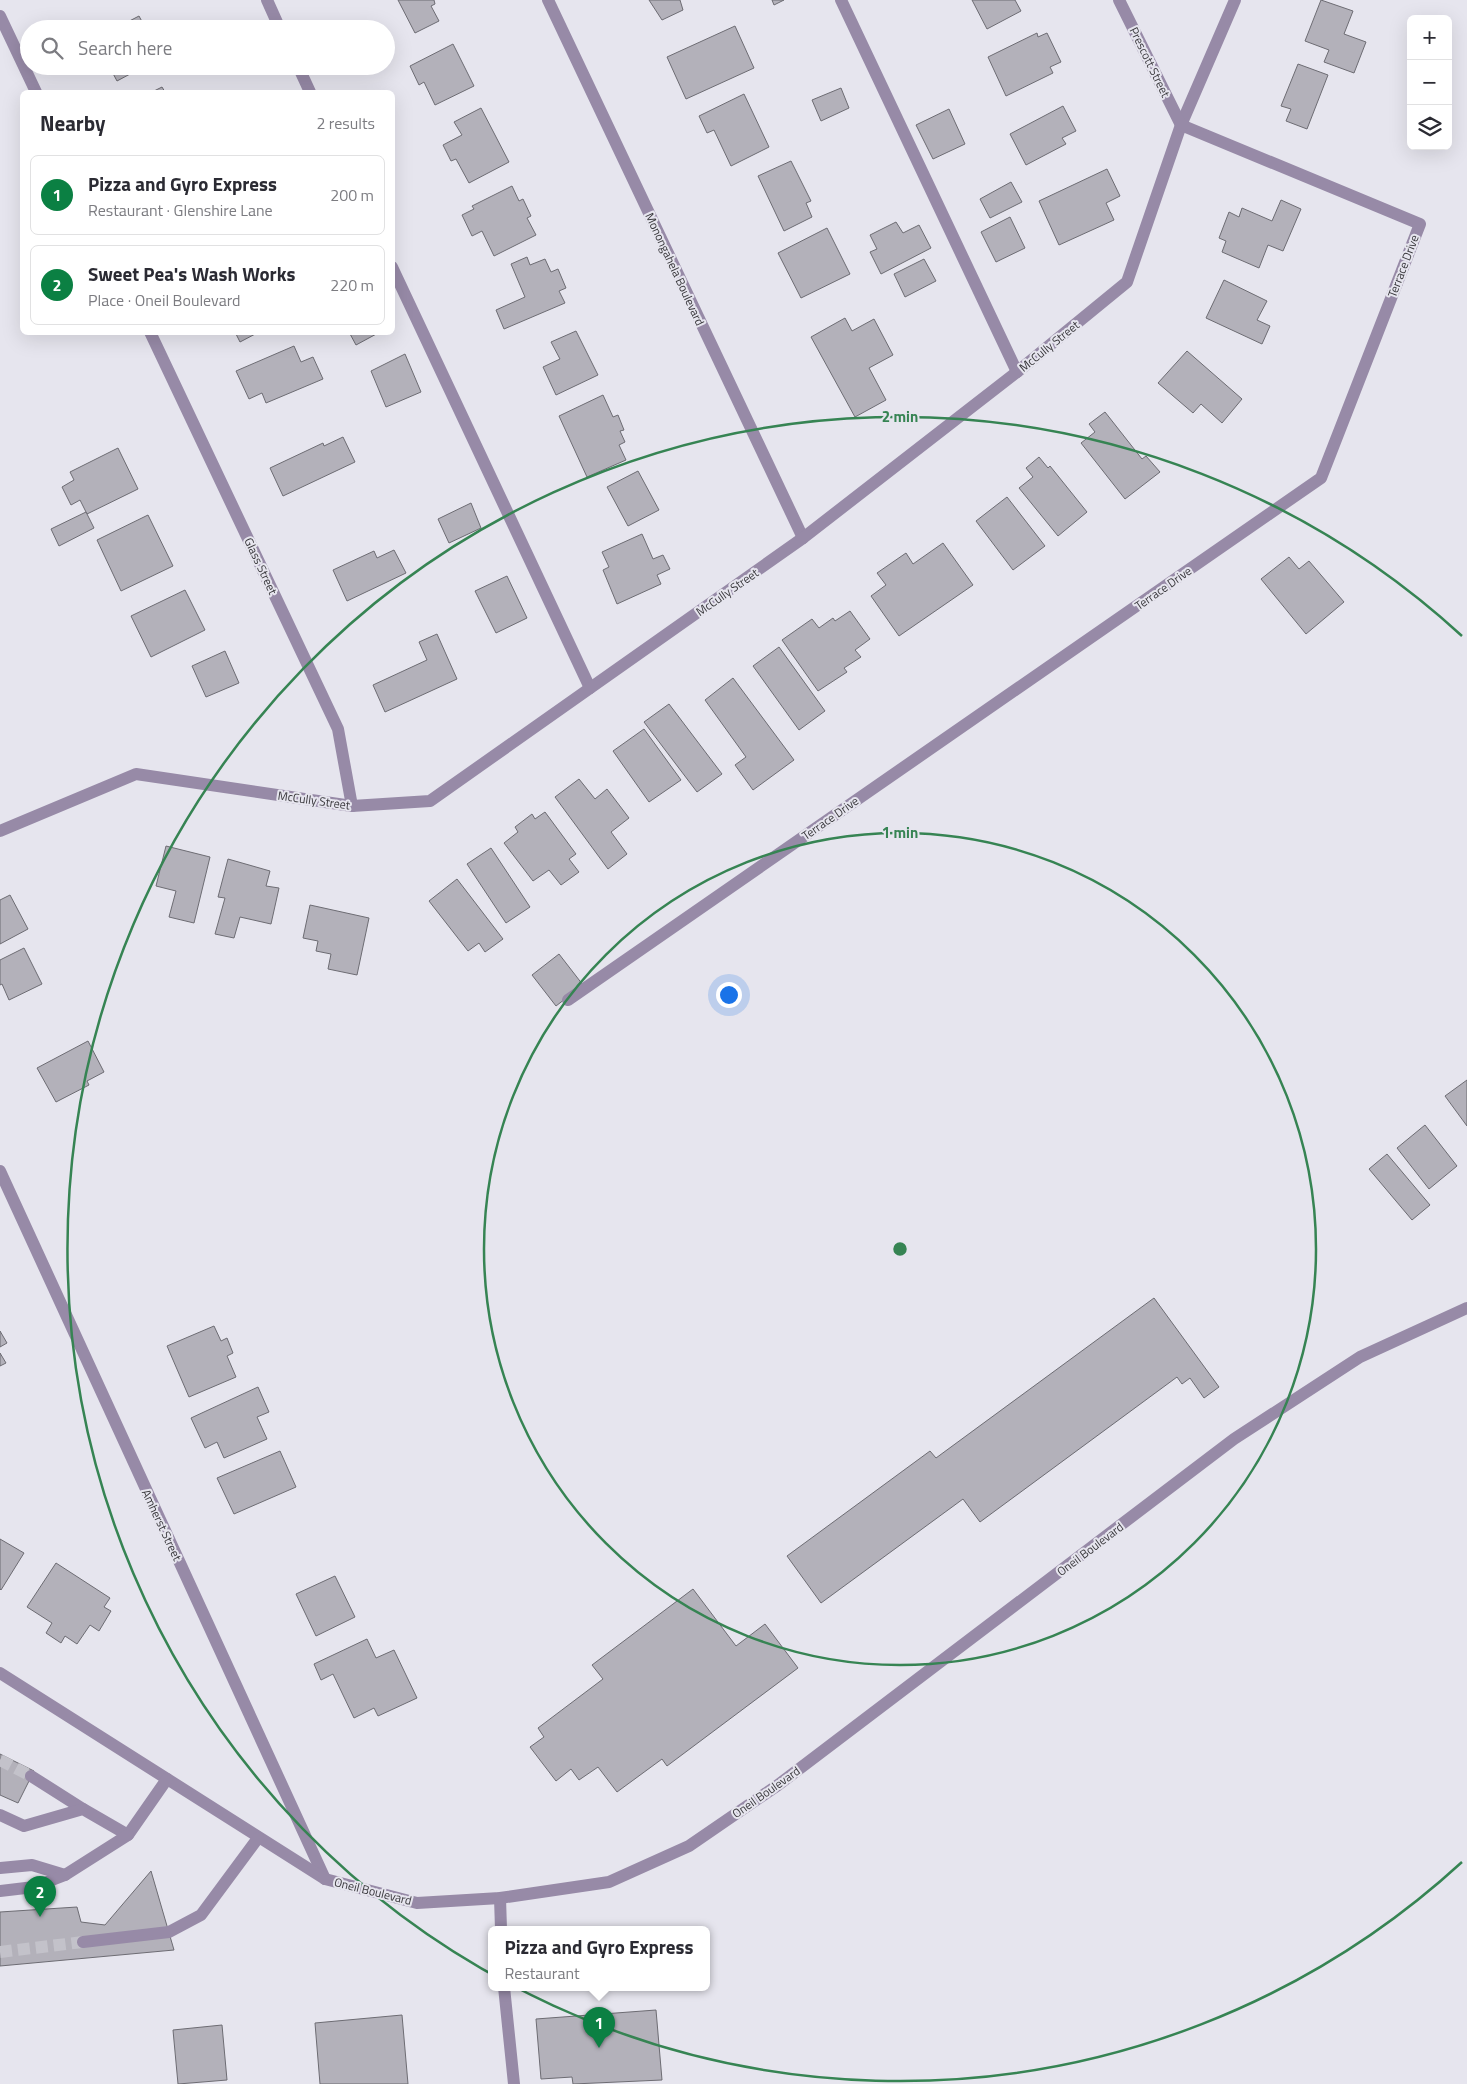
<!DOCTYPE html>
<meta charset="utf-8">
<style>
:root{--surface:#fff;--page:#f2f2f3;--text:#2b2b33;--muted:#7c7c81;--line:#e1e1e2;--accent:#0b8043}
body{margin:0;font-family:"Titillium Web",sans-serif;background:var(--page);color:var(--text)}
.controls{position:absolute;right:15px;top:15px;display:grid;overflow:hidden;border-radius:8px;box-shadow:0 5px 20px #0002}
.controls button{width:45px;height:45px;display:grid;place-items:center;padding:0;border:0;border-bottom:1px solid var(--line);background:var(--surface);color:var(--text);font:25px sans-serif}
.you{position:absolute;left:728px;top:994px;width:18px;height:18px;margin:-12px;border:4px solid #fff;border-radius:50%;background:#1a73e8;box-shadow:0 0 0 8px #1a73e833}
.badge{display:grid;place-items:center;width:32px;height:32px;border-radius:50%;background:var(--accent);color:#fff;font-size:16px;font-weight:700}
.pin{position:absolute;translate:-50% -41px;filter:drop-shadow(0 1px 2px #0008)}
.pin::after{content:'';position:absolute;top:26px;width:18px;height:15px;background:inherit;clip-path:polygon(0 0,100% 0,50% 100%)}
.popup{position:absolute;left:488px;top:1926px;width:222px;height:65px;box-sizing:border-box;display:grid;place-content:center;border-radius:8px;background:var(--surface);filter:drop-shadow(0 1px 4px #0005);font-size:16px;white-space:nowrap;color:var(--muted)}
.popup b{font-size:19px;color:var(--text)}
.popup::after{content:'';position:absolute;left:50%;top:100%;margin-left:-10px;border:10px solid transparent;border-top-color:var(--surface)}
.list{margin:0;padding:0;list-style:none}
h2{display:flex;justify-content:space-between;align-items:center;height:65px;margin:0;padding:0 20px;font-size:21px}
h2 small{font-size:16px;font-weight:400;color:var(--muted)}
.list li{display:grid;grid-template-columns:32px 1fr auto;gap:15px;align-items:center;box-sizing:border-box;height:80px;margin:0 10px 10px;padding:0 10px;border:1px solid var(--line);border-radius:8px}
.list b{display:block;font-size:19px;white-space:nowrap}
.list p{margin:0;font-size:16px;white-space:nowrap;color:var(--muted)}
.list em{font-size:16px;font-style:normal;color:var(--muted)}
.icon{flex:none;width:28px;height:28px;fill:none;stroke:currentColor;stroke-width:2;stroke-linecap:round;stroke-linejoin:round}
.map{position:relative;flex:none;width:1467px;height:2084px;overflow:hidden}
.search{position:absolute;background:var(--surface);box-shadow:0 5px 20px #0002;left:20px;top:20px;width:375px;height:55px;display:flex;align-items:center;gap:12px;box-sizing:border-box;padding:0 18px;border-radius:28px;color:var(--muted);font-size:19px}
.panel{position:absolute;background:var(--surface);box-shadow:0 5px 20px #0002;left:20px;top:90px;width:375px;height:245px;border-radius:8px}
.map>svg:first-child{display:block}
.building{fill:#b3b1ba;stroke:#6d6c73}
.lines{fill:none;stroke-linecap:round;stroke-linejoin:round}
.minor-tunnel{stroke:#c3c2ca;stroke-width:12;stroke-dasharray:12 6;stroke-linecap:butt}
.minor{stroke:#978aa7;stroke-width:12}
.ring{fill:none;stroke:#368453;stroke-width:2.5}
.labels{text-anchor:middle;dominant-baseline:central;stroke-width:4;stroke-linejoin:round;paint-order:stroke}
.street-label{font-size:12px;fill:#38373b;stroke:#e6e5ee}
.centre{fill:#368453;stroke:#e6e5ee;stroke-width:2.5}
.ring-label{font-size:15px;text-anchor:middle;font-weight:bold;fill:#368453;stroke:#e6e5ee;stroke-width:4;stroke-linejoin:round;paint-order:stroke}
</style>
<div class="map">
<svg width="1467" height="2084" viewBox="0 0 1467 2084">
<rect width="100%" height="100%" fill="#e6e5ee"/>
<g class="building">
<polygon points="398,0 434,0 435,4 431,6 439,21 415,33"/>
<polygon points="649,0 680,0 683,10 662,20"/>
<polygon points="772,0 784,0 774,5"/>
<polygon points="972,0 1015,0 1021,11 987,29"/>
<polygon points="1321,0 1353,11 1344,34 1366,42 1354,73 1324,62 1329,50 1305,41"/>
<polygon points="139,16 146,29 114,29"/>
<polygon points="735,26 754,68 686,99 667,57"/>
<polygon points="1037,33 1038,37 1047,33 1061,62 1050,67 1053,73 1006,96 988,57"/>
<polygon points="453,44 474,86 435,105 424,82 419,85 410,66"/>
<polygon points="1298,64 1328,75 1307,129 1286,121 1291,109 1281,106"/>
<polygon points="109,66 145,66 117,81"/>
<polygon points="162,87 165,92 152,92"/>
<polygon points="841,88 849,108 821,121 812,100"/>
<polygon points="744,94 769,147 731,166 714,130 707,133 699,116"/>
<polygon points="1063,106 1076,131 1062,138 1066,144 1026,165 1010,134"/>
<polygon points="481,108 509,162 469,183 456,159 451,161 443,145 462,135 454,122"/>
<polygon points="949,109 965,144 933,159 916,125"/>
<polygon points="791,161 811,201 806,203 812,217 784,231 758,176"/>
<polygon points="1107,169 1120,196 1106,203 1114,220 1059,245 1039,201"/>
<polygon points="1011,182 1022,202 990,218 980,199"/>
<polygon points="512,186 519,201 523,199 531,216 527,218 536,235 494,256 482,231 472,236 462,215 474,209 472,206"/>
<polygon points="1281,200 1301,209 1283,251 1268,245 1259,268 1222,252 1226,241 1219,238 1229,212 1239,217 1242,208 1272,221"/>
<polygon points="1010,217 1025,248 996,262 981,232"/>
<polygon points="896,222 903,233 919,225 931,248 881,274 870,252 877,249 870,235"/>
<polygon points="827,228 850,274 801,298 778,253"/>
<polygon points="527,257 530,265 545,259 551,272 558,269 566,288 559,291 565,303 504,329 496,310 525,297 511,264"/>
<polygon points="924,259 936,281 905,297 894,274"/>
<polygon points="1224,280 1267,301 1257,320 1270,326 1262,344 1206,318"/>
<polygon points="845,318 852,331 874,319 893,355 869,368 886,400 855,417 811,337"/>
<polygon points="576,331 598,375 556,395 543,367 560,359 551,342"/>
<polygon points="235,332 259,332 240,342"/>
<polygon points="349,332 380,332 356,345"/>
<polygon points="294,346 301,362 313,357 323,379 266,403 262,393 249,399 236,371"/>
<polygon points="1187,351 1242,399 1222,423 1201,404 1193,413 1158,383"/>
<polygon points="405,354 421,392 386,407 371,371"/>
<polygon points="603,395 613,417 618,415 624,430 620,431 625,442 619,445 626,460 587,477 559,416"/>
<polygon points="1105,412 1142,459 1146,456 1160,472 1125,499 1081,443 1095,432 1089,424"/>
<polygon points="343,437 355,462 283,496 270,468 323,443 324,446"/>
<polygon points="118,448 138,489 87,514 80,500 71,505 62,487 74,480 70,472"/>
<polygon points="1039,457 1048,468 1050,466 1087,512 1058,536 1019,488 1033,477 1026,468"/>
<polygon points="638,471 659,510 628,526 607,487"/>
<polygon points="1007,497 1045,546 1013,570 976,521"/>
<polygon points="471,503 481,528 449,543 438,519"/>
<polygon points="86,512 94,528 59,546 51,529"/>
<polygon points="148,515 173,566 121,591 97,540"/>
<polygon points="642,534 653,559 663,555 670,569 657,575 661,584 617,604 603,570 609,567 602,552"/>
<polygon points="943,543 973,585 899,636 871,596 886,585 877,573 906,553 913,564"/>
<polygon points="394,550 406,573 347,601 333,570 374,551 377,558"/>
<polygon points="1289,557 1299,569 1309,561 1344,602 1306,634 1261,579"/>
<polygon points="507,576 527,618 496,633 475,591"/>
<polygon points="185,590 205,630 151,657 131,616"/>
<polygon points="850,611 870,639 855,650 861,657 844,668 847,672 818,691 782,640 812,619 819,628 833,618 835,621"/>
<polygon points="437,634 457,679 385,712 373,685 427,660 419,642"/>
<polygon points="779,647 825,711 799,730 753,666"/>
<polygon points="225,651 239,683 206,697 192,666"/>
<polygon points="733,678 794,760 753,790 735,765 746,757 705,700"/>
<polygon points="669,704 722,774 697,792 644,722"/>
<polygon points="644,729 681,780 649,802 613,751"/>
<polygon points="579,779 595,799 607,789 629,818 611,832 627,854 608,869 555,797"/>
<polygon points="545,812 576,854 569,859 579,872 561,885 549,870 533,881 504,843 518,832 515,827 532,814 535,819"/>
<polygon points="166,846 210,857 194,923 169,917 176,891 156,886"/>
<polygon points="491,848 530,907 506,923 467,864"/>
<polygon points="228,859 270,871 266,886 279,888 271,924 240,917 234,938 215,934 225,898 218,897"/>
<polygon points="457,879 503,939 485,952 479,943 468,951 429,901"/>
<polygon points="10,895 28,929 0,944 0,900"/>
<polygon points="310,905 369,918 357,975 328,969 331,954 316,951 318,941 303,938"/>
<polygon points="24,948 42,984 9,1000 2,984 0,985 0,960"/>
<polygon points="559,954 583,985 556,1006 532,975"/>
<polygon points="88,1041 104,1072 87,1081 89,1085 56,1102 37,1068"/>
<polygon points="1467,1080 1467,1126 1445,1096"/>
<polygon points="1425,1125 1457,1166 1429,1189 1397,1148"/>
<polygon points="1387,1154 1430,1205 1412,1220 1369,1169"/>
<polygon points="1154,1298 1219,1387 1204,1398 1190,1378 1182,1384 1177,1377 980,1522 963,1499 821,1603 787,1556 930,1451 936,1458"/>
<polygon points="214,1326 221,1341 227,1338 233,1353 227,1356 236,1377 189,1397 167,1346"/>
<polygon points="0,1331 7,1343 0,1347"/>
<polygon points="0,1353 6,1363 0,1366"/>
<polygon points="258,1387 269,1412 257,1417 267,1439 224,1458 217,1442 205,1448 191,1418"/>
<polygon points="280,1451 296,1487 234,1514 217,1478"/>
<polygon points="0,1539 24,1553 1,1590 0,1589"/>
<polygon points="56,1563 110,1598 104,1607 111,1611 99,1631 90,1625 77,1644 65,1636 61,1643 46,1633 52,1623 27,1607"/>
<polygon points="335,1576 355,1617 316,1636 296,1594"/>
<polygon points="693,1589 736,1646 765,1624 798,1668 667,1766 662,1759 617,1792 598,1767 579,1780 571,1769 556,1781 530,1747 544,1737 538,1728 603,1679 592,1665"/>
<polygon points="367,1639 376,1658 394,1650 417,1698 378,1716 374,1708 354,1718 333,1674 321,1680 314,1664"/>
<polygon points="0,1754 34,1771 18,1803 0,1795"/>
<polygon points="151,1871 174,1950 0,1966 0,1912 77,1907 81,1922 105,1925"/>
<polygon points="656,2010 662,2080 573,2084 572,2077 541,2079 536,2019"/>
<polygon points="402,2015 408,2084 320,2084 315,2023"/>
<polygon points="222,2025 227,2080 178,2084 173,2030"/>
</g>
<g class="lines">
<g class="minor-tunnel">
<polyline points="0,1760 31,1776"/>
<polyline points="0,1952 83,1942"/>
</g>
<g class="minor">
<polyline points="267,0 280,29"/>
<polyline points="548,0 803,538"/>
<polyline points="841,0 1017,372"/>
<polyline points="0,16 36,92"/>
<polyline points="298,66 310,92"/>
<polyline points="392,267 590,688"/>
<polyline points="150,332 338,729 352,806"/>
<polyline points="0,831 136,774 352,806 430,801 803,538 1017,372 1127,282 1181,125 1235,0"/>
<polyline points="568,1000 1321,478 1420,224 1181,125 1119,0"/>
<polyline points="0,1171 325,1879"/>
<polyline points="0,1673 325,1879 417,1903 500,1898 609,1882 689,1846 778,1785 1234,1439 1360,1357 1467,1308"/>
<polyline points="31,1776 83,1809"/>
<polyline points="0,1815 24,1826 83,1809 128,1835 167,1779"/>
<polyline points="0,1868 32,1865 65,1875"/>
<polyline points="0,1891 34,1887 65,1875 128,1835"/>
<polyline points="500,1898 501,1929"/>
<polyline points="83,1942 169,1932 201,1915 258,1838"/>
<polyline points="504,1987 514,2084"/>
</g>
</g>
<g class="ring">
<circle cx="900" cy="1249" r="416"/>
<path d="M1462 1862A832 832 0 1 1 1462 636"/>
</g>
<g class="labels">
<g class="street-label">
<text transform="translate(1150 62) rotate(64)">Prescott Street</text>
<text transform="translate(1403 266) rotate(-69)">Terrace Drive</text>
<text transform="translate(675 269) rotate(65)">Monongahela Boulevard</text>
<text transform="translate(1049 346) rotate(-39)">McCully Street</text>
<text transform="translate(261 566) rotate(65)">Glass Street</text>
<text transform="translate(1163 588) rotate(-35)">Terrace Drive</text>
<text transform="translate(727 592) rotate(-35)">McCully Street</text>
<text transform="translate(314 800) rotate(8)">McCully Street</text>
<text transform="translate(830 818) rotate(-35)">Terrace Drive</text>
<text transform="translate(162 1525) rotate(65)">Amherst Street</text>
<text transform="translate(1090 1549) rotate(-37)">Oneil Boulevard</text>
<text transform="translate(766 1792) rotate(-35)">Oneil Boulevard</text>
<text transform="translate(373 1891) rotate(14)">Oneil Boulevard</text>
</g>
</g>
<circle cx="900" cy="1249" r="8" class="centre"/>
<g class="ring-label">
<text x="900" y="422">2 min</text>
<text x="900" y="838">1 min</text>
</g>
</svg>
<div class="controls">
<button>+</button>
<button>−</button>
<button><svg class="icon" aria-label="layers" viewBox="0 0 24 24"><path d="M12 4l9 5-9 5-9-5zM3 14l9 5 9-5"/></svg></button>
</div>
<div class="you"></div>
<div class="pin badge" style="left:599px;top:2048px">1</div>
<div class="popup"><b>Pizza and Gyro Express</b>Restaurant</div>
<div class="pin badge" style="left:40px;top:1917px">2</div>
<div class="search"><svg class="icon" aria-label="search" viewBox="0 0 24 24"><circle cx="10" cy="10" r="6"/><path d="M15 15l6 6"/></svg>Search here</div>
<section class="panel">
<h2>Nearby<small>2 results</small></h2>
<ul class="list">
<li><span class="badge">1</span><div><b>Pizza and Gyro Express</b><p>Restaurant · Glenshire Lane</p></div><em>200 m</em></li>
<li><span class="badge">2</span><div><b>Sweet Pea's Wash Works</b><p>Place · Oneil Boulevard</p></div><em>220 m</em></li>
</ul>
</section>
</div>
